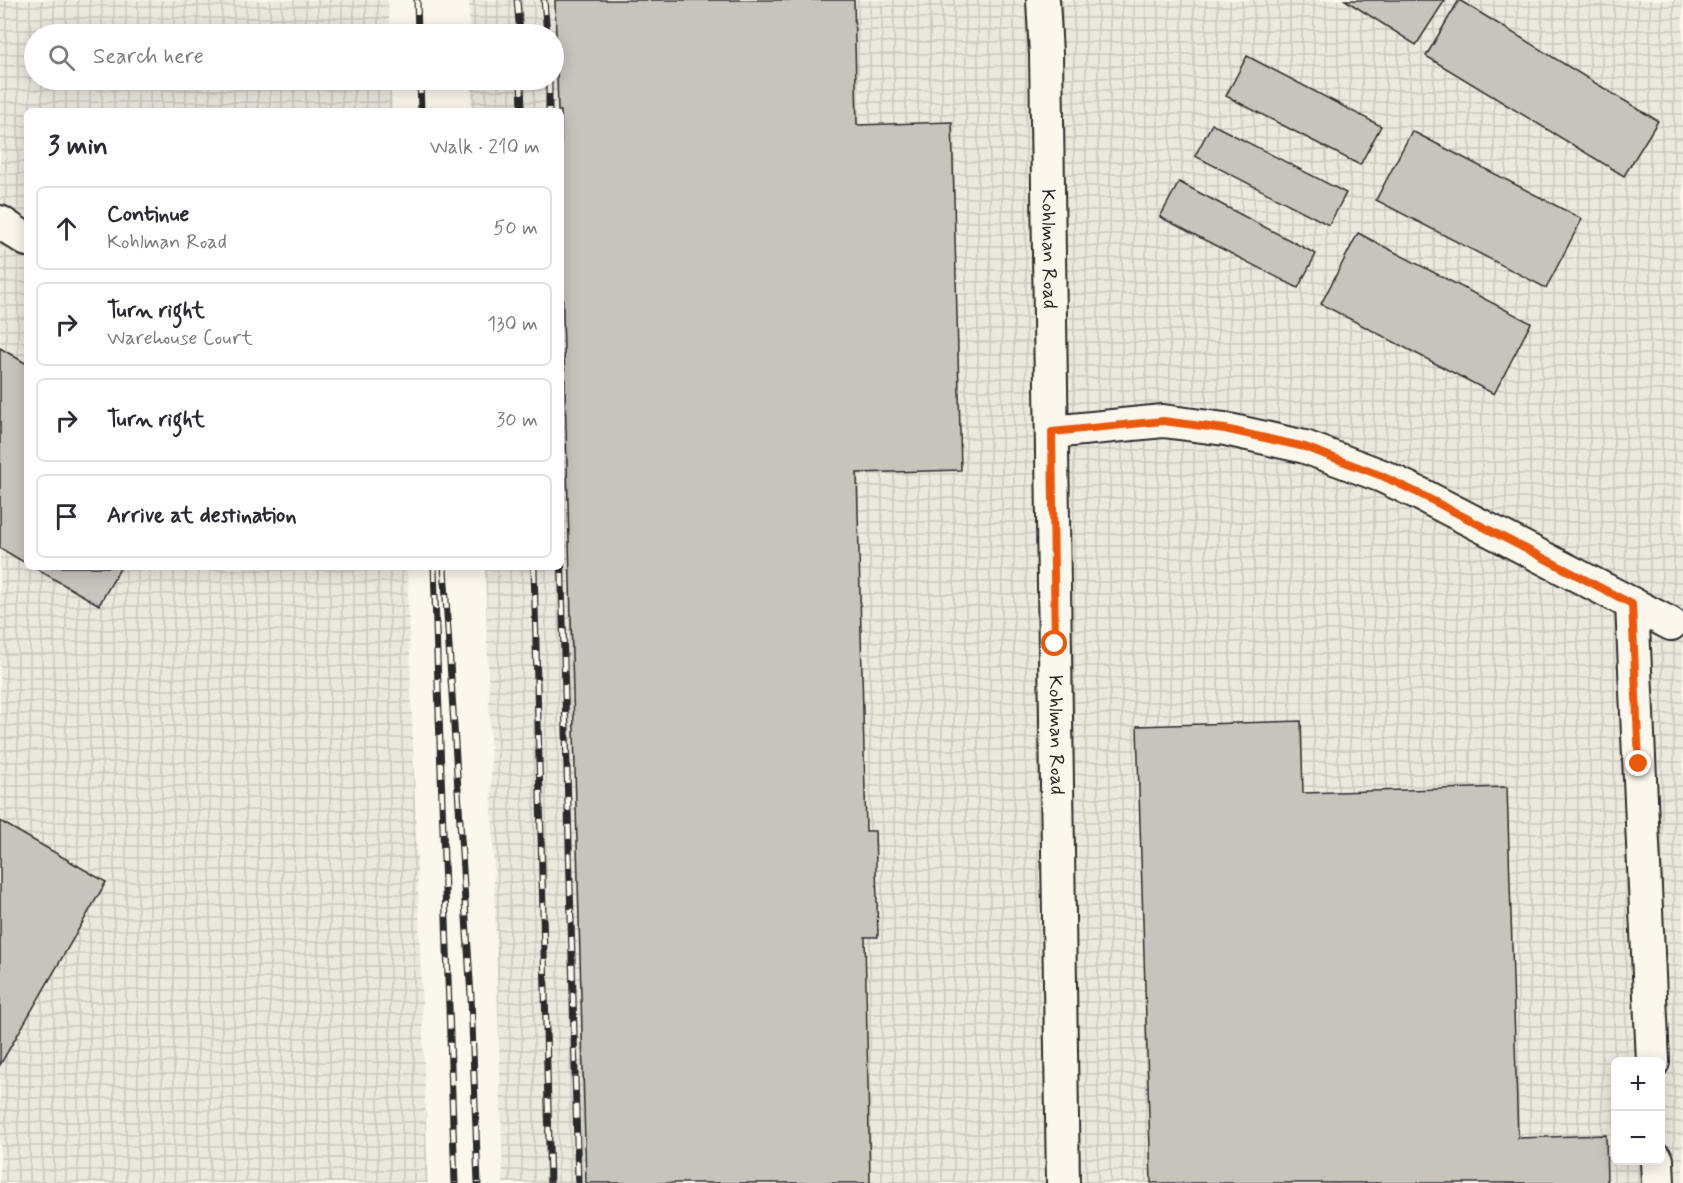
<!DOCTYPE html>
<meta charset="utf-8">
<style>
:root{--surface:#fff;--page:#f2f2f3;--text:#2b2b33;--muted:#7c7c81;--line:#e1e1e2}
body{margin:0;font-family:Mynerve,sans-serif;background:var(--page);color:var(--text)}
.controls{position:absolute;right:18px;bottom:18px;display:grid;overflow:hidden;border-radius:9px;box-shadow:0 3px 15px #0003}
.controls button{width:54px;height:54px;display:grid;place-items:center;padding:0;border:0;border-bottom:2px solid var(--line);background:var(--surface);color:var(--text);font:30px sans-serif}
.stop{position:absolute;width:18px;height:18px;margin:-14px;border:4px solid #ea580c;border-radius:50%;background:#fff}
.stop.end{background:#ea580c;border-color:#fff;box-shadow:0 2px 6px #0008}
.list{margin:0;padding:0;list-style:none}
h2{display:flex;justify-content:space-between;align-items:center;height:78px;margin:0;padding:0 24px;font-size:26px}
h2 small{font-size:20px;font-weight:400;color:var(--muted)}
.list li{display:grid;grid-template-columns:39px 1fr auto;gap:18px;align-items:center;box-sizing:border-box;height:84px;margin:0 12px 12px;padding:0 12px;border:2px solid var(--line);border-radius:9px}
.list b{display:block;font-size:22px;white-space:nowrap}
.list p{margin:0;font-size:20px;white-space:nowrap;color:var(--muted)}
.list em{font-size:20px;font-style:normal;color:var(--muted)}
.icon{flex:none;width:33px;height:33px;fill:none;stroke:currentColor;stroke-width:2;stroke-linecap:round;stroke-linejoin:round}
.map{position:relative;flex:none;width:1683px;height:1183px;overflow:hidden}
.search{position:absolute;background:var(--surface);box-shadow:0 3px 15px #0003;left:24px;top:24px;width:540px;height:66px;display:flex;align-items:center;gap:15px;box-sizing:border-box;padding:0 21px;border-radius:33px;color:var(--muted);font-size:22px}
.panel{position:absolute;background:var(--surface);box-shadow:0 3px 15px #0003;left:24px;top:108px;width:540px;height:462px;border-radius:9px}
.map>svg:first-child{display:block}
.industrial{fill:url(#industrial-grid);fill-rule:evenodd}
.building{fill:#c7c4bc;stroke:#2b2b2b;stroke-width:1.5}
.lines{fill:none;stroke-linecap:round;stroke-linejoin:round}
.minor-casing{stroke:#2b2b2b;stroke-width:36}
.minor{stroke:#fbf7ec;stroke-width:32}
.rail-casing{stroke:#2b2b2b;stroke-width:7}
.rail{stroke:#fbf7ec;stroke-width:4.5;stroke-dasharray:14;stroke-linecap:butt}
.route{stroke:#ea580c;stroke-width:8}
.labels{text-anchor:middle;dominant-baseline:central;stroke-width:4.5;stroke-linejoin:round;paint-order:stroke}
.street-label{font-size:20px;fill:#2b2b2b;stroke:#fbf7ec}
</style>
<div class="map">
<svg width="1683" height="1183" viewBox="0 0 1683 1183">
<defs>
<pattern id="industrial-grid" width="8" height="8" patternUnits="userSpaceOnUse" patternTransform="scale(1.5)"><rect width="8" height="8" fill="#ebe8de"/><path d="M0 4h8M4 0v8" fill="none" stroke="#cac7bf"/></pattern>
</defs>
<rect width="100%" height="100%" fill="#fbf7ec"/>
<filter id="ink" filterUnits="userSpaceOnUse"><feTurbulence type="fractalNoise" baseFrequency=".0167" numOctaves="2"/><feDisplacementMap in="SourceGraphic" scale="12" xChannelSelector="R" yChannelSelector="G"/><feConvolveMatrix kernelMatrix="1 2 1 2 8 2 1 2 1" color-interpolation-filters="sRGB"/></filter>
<g filter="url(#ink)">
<g class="industrial">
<polygon points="0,0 388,0 390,34 34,34 34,80 391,80 392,111 27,111 27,567 407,567 428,1183 0,1183"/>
<path d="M469,0H1683V1183H503L485,567H561V111H472L471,80H554V34H470ZM1616,1062H1660V1160H1616Z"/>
</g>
<g class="building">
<polygon points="555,0 854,0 857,125 952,122 961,470 857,473 866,831 875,831 878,937 865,937 870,1183 586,1183 561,240 561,111 558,111"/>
<polygon points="1345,0 1445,0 1416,45"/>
<polygon points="1459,0 1658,121 1624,176 1426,56"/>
<polygon points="1247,56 1381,126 1360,165 1226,96"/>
<polygon points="1212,124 1346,193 1329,225 1195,156"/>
<polygon points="1412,131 1582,219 1546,288 1376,200"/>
<polygon points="1179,182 1316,254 1298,288 1160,217"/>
<polygon points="1358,233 1531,323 1494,394 1321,304"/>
<polygon points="0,348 27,364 27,564 0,548"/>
<polygon points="33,567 121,567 99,605"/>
<polygon points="1301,721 1303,793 1507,787 1518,1138 1606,1135 1607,1183 1151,1183 1137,726"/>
<polygon points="0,821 106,882 0,1065"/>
</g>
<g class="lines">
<defs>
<g id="minor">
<path id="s1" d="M1043,0L1046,54L1063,1183"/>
<polyline points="0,222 27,240"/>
<polyline points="1052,432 1163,421 1225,429 1305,447 1382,476 1418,493 1671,624"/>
<polyline points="1632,604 1653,1062"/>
<polyline points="1657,1160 1658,1183"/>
</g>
</defs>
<use href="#minor" class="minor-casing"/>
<use href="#minor" class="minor"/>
<defs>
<g id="rail">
<polyline points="417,0 418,34"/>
<polyline points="517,0 520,34"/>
<polyline points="544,0 547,34"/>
<polyline points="420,80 421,111"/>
<polyline points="521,80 522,111"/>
<polyline points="549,80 549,111"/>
<polyline points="561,545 578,1183"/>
<polyline points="434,567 455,1183"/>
<polyline points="444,567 471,997 478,1183"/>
<polyline points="534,567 550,1183"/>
</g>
</defs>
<use href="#rail" class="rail-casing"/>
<use href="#rail" class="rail"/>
</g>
</g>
<g class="lines" filter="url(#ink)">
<polyline class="route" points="1055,644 1052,432 1163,421 1225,429 1305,447 1382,476 1418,493 1632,604 1639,764"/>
</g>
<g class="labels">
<g class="street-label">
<text stroke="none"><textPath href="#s1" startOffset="249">Kohlman Road</textPath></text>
<text stroke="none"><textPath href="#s1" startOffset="735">Kohlman Road</textPath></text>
</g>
</g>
</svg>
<div class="controls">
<button>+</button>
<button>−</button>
</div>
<div class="stop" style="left:1055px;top:644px"></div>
<div class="stop end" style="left:1639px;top:764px"></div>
<div class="search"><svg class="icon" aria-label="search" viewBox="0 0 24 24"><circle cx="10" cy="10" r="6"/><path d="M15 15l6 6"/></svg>Search here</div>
<section class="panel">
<h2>3 min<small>Walk · 210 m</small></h2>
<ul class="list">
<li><svg class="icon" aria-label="ahead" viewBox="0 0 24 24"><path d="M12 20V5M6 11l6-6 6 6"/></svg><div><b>Continue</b><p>Kohlman Road</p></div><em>50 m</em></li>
<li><svg class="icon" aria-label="right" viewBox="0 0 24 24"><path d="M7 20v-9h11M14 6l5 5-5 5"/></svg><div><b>Turn right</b><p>Warehouse Court</p></div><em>130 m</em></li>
<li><svg class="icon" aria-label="right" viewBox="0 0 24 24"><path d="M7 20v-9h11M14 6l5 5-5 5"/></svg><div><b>Turn right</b></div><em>30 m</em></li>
<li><svg class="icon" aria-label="arrive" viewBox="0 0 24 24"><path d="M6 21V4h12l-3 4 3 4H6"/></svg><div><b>Arrive at destination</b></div></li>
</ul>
</section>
</div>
